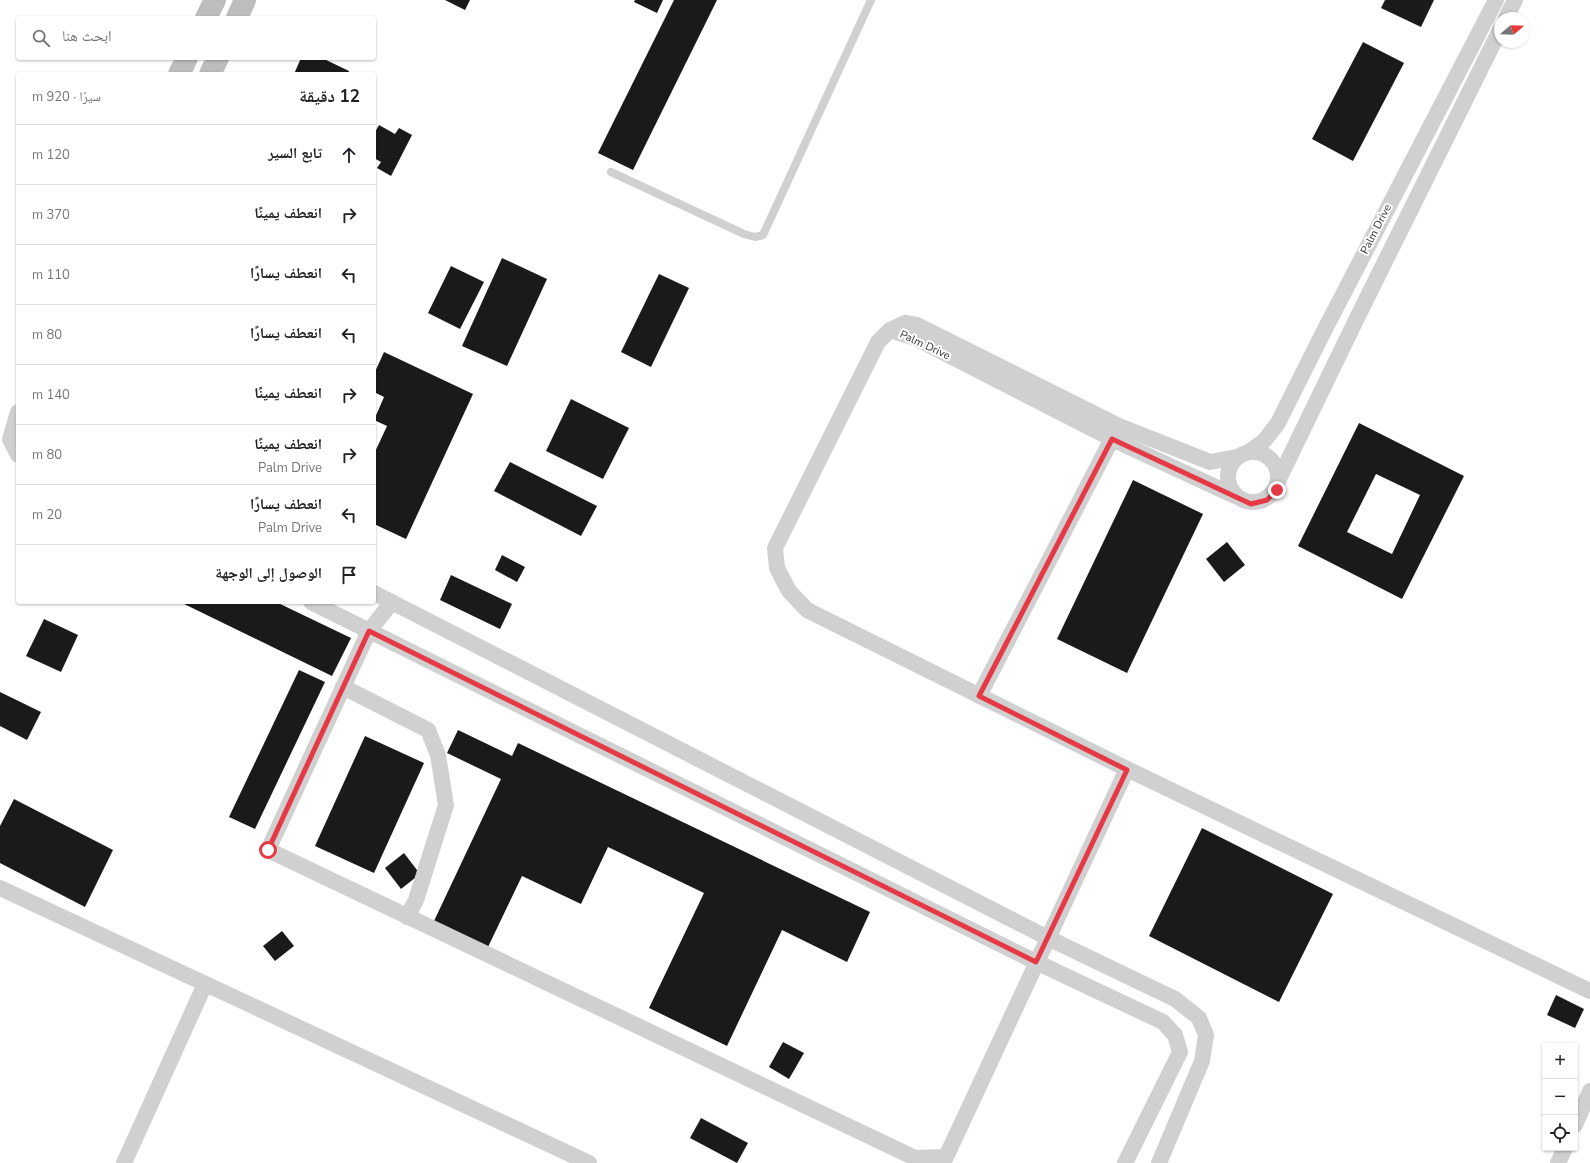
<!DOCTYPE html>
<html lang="ar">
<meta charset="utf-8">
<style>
:root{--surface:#fff;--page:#f2f2f2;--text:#202124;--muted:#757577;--line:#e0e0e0}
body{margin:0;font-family:"Nunito Sans","Noto Naskh Arabic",sans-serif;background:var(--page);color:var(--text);direction:rtl}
.controls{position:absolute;right:12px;bottom:12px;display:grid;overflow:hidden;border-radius:4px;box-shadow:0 1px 3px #0004}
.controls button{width:36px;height:36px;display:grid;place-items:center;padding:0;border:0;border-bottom:1px solid var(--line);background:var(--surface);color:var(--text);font:20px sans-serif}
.compass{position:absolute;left:1494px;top:12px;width:36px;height:36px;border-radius:50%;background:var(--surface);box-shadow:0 1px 3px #0004;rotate:71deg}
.stop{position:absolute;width:12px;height:12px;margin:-9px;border:3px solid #e63946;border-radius:50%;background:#fff}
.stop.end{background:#e63946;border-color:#fff;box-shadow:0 1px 4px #0008}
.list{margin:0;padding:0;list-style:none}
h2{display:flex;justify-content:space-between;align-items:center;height:52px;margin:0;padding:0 16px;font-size:17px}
h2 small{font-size:13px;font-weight:400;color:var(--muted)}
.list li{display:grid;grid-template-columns:26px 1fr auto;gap:12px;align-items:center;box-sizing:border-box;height:60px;padding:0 16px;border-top:1px solid var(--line)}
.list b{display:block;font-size:15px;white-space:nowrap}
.list p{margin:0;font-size:13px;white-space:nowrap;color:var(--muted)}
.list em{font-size:13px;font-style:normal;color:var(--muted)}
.icon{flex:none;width:22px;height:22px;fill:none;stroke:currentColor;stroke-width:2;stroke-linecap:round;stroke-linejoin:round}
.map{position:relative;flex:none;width:1590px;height:1163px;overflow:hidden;direction:ltr}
.search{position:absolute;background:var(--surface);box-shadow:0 1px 3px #0004;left:16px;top:16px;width:360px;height:44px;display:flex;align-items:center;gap:10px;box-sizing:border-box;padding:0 14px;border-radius:4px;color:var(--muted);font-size:15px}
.panel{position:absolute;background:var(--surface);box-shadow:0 1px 3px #0004;left:16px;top:72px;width:360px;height:532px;border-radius:4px;direction:rtl}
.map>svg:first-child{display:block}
.building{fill:#1a1a1a;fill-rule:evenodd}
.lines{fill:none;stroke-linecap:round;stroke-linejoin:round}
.lane{stroke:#d0d0d0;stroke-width:8}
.street{stroke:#d0d0d0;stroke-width:16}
.secondary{stroke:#bdbdbd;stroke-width:22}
.route{stroke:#e63946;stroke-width:5}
.labels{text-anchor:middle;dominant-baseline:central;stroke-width:4;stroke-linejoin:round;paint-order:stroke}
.street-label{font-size:11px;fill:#333;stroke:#fff}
</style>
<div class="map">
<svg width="1590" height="1163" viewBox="0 0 1590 1163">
<rect width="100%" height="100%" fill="#fff"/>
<g class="building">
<polygon points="445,0 470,0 465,10"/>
<polygon points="635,0 663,0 657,13 634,2"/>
<polygon points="674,0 717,0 633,170 598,153"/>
<polygon points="1385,0 1434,0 1421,27 1381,8"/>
<polygon points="1363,42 1404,63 1353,161 1312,139"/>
<polygon points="301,58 322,58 349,71 348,74 294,74"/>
<polygon points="379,125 395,134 399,128 412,135 391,176 377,168 381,162 374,158 374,134"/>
<polygon points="502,258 547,279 507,366 462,346"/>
<polygon points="451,266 484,282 460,329 428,313"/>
<polygon points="659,274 689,288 651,367 621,352"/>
<polygon points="384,352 473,394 406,539 374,524 374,454 387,426 374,420 384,397 374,392 374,374"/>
<polygon points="571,399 629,428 603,479 546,451"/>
<path d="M1359,423L1464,476L1402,599L1298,546ZM1376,474L1420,495L1392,554L1347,532Z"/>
<polygon points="510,462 597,506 581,536 494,491"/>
<polygon points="1133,480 1203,514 1127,673 1057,639"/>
<polygon points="1227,542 1245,565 1224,582 1206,559"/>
<polygon points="502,555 525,567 517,582 495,570"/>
<polygon points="451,575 512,604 500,629 440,600"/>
<polygon points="180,602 276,602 351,638 332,676"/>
<polygon points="44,619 78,635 61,672 26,656"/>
<polygon points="299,670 325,682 255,829 229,817"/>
<polygon points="0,692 41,712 27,740 0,726"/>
<polygon points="458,730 512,756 518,743 870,912 847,962 782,930 727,1046 649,1008 704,893 608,847 581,904 522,876 488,947 434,921 501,779 447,753"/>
<polygon points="365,736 424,763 374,873 315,846"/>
<polygon points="14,799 113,850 85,907 0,863 0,826"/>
<polygon points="1202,828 1333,894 1279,1002 1149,936"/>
<polygon points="404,853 420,874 401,889 385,868"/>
<polygon points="282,931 294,946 275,961 263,946"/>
<polygon points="1556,995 1584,1009 1575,1028 1547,1015"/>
<polygon points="783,1042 804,1053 789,1079 769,1067"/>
<polygon points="701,1118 748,1143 737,1163 690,1138"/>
</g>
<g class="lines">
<polyline class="lane" points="611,172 744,234 755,237 763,235 871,0"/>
<g class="street">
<polyline points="1506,18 1515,0"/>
<polyline points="890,330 913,337 1112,439 1235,496"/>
<polyline points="18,412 10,439 18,455"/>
<circle cx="1253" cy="477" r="25"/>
<polyline points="1249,452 1264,441 1278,423 1325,329 1496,0"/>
<polyline points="1279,479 1356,320 1500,30"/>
<polyline points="374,593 1048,938 1175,999 1199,1018 1206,1035 1202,1061 1159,1163"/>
<polyline points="311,602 1036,962 1163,1022 1175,1035 1180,1052 1125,1163"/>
<polyline points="392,602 369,631 268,850 915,1158 946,1157 1127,769 1590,991"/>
<polyline points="343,687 428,730 438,755 446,805 416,900 407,917"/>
<polyline points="979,696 1117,429"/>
<polyline points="1127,769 807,610 789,591 777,568 775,548 878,342 890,330 905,323 917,325 1119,426 1210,462 1237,457"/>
<polyline points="0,888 589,1163"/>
<polyline points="1575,1125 1590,1091"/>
<polyline points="124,1163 205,984"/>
<polyline points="1558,1163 1565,1148"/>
</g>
<g class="secondary">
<polyline points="206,18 215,0"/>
<polyline points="237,18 245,0"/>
<polyline points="179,74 187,58"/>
<polyline points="210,74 218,58"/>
</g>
</g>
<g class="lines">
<polyline class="route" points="268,850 369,631 1036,962 1127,770 979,696 1112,439 1251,504 1267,500 1277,490"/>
</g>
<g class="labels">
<g class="street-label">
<text transform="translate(1376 229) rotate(-63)">Palm Drive</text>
<text transform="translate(925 345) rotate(25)">Palm Drive</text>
</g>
</g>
</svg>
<div class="controls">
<button>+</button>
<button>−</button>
<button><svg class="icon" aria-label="locate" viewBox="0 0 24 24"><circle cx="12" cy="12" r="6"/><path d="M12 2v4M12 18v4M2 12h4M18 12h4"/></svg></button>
</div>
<svg class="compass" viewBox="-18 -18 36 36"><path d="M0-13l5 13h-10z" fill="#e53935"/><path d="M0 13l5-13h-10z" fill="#757577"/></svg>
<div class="stop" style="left:268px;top:850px"></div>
<div class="stop end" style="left:1277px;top:490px"></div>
<div class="search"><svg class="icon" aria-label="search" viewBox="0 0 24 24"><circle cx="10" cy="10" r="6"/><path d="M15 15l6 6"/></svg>ابحث هنا</div>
<section class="panel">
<h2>12 دقيقة<small>سيرًا · 920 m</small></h2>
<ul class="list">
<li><svg class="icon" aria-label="ahead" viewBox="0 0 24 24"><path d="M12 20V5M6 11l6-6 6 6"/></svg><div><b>تابع السير</b></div><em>120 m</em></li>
<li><svg class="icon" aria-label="right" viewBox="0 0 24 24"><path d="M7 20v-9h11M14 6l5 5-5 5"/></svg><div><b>انعطف يمينًا</b></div><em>370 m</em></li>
<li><svg class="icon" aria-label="left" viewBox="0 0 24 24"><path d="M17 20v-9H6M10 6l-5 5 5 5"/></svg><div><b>انعطف يسارًا</b></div><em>110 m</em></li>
<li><svg class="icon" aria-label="left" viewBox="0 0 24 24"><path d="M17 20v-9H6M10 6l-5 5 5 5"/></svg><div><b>انعطف يسارًا</b></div><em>80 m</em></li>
<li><svg class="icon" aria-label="right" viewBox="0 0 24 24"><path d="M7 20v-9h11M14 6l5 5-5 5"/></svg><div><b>انعطف يمينًا</b></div><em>140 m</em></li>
<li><svg class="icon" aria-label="right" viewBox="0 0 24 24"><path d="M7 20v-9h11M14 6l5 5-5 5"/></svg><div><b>انعطف يمينًا</b><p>Palm Drive</p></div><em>80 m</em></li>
<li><svg class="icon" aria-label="left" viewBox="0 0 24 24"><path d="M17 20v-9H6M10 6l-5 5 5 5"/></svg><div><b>انعطف يسارًا</b><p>Palm Drive</p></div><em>20 m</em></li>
<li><svg class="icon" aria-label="arrive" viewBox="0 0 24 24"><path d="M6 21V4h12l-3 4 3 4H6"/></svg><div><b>الوصول إلى الوجهة</b></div></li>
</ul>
</section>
</div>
